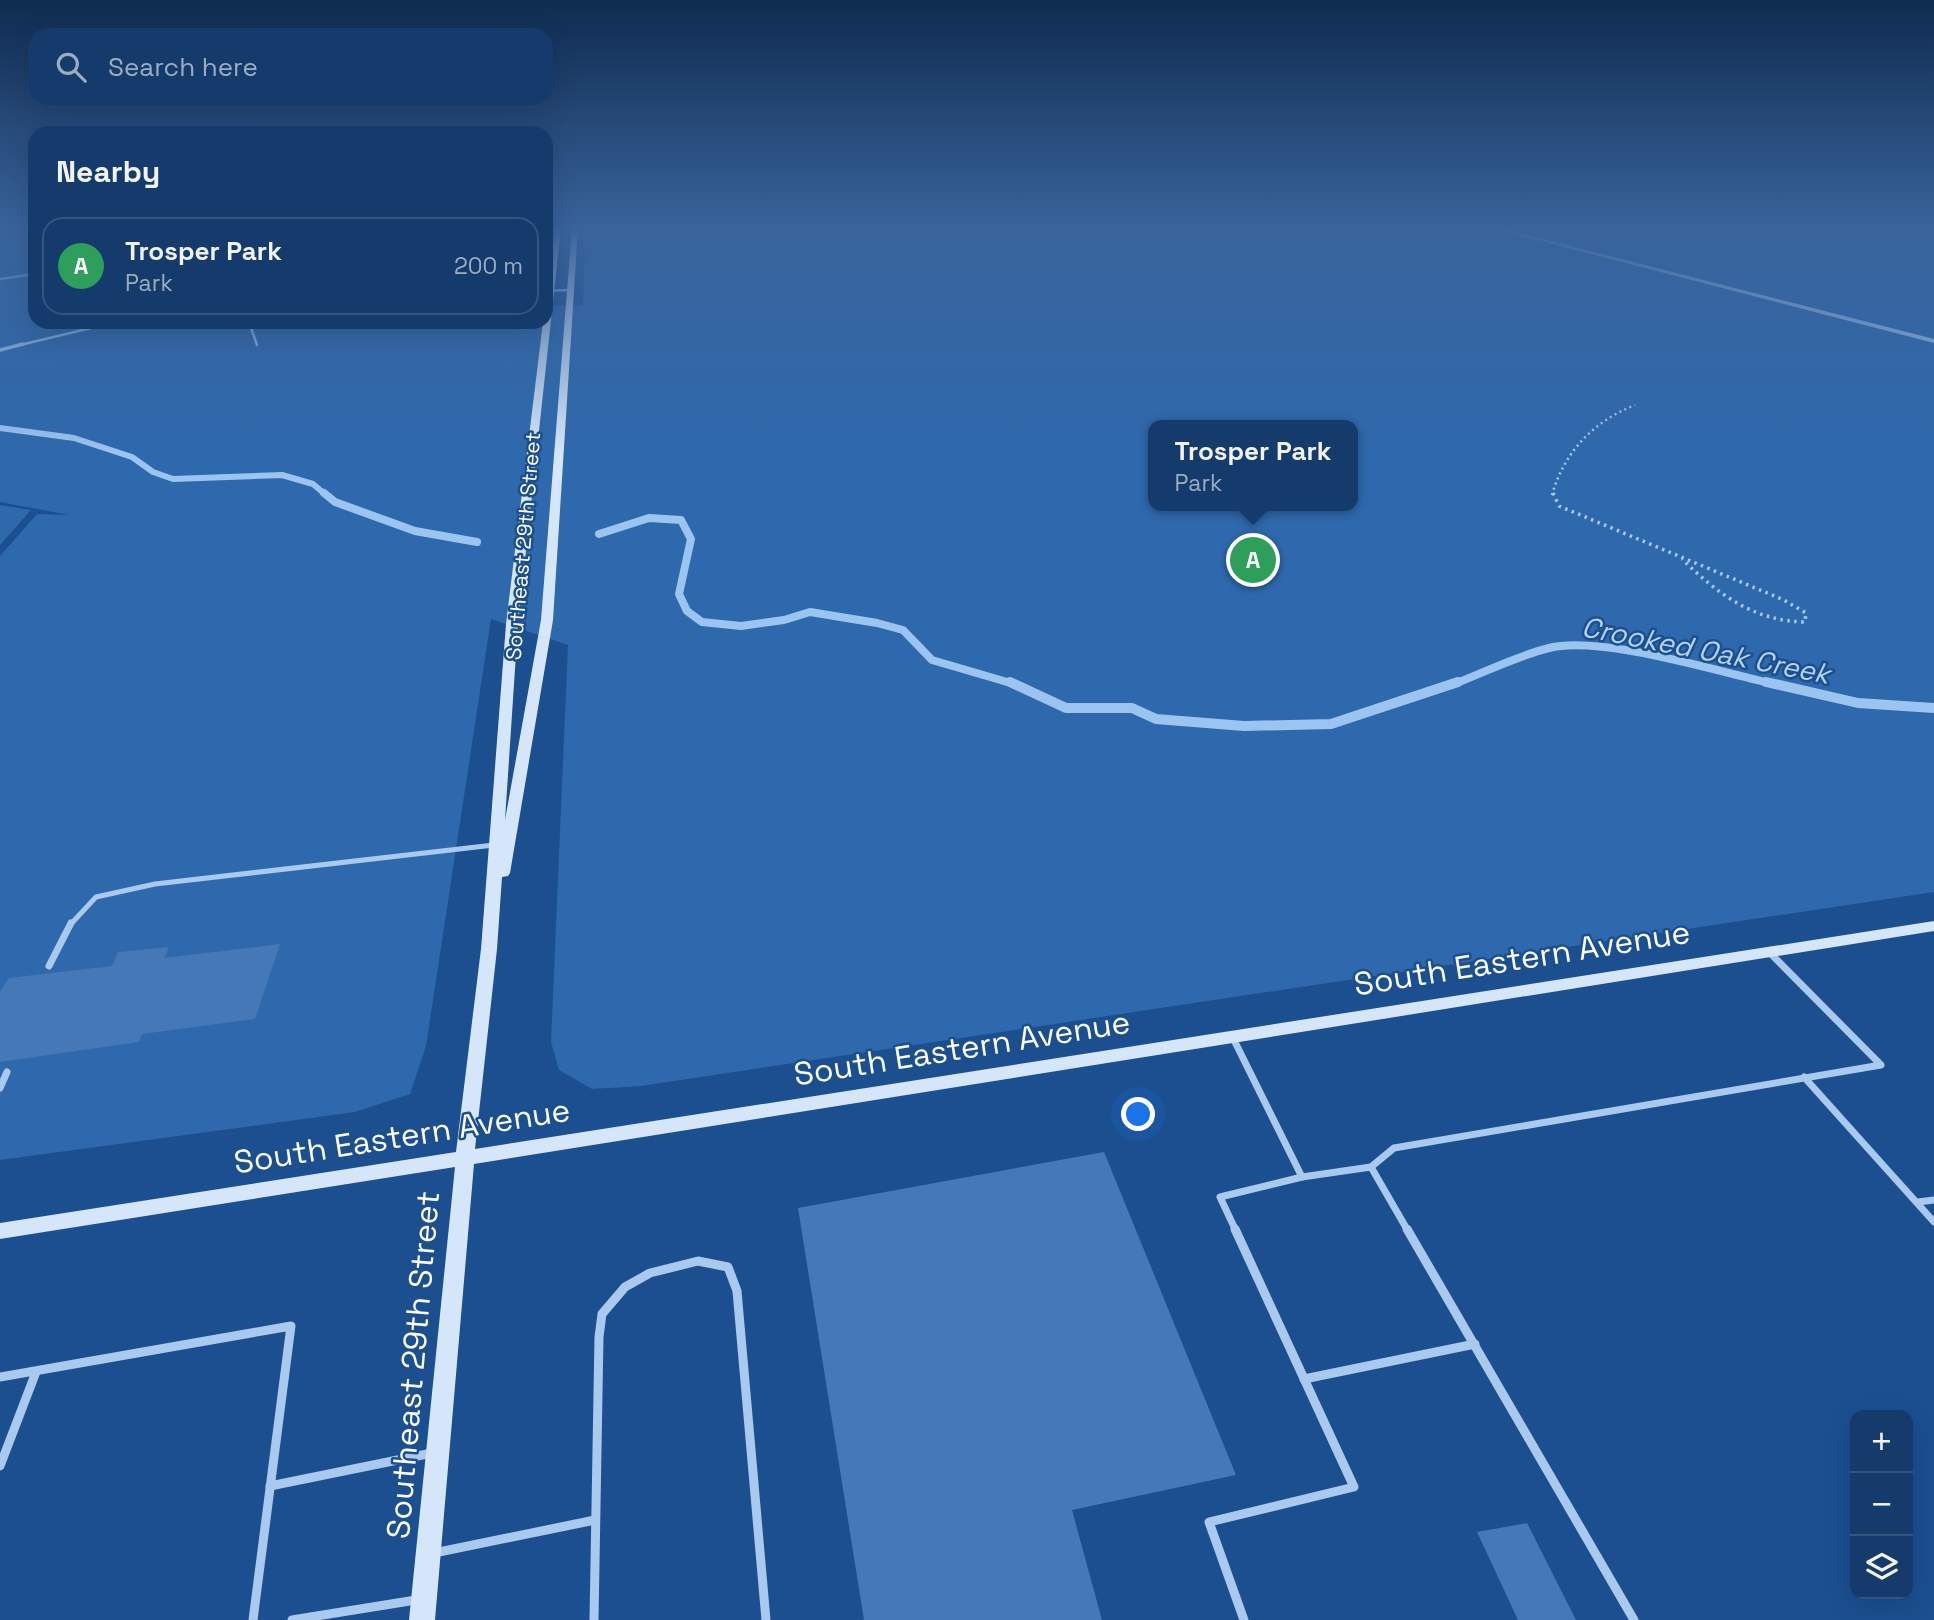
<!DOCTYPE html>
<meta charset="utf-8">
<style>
:root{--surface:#143b6b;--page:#1d4271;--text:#f1f3f6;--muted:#9dadc1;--line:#33557e;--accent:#ffd166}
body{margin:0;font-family:"Space Grotesk",sans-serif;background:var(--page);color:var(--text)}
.controls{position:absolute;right:21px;bottom:21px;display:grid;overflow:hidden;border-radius:14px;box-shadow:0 7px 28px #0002}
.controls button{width:63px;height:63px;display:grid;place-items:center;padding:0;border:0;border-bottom:2px solid var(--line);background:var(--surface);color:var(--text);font:35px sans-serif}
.you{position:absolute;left:1139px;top:1115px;width:24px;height:24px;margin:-18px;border:5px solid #fff;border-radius:50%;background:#1a73e8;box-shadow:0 0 0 10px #1a73e833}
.badge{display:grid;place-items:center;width:46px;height:46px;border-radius:50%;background:var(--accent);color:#fff;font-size:23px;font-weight:700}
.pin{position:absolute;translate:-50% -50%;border:4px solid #fff;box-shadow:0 2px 7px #0006}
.popup{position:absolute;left:1148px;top:420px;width:210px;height:91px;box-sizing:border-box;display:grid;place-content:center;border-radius:14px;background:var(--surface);filter:drop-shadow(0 2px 5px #0005);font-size:23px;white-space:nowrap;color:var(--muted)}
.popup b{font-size:26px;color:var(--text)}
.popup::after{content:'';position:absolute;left:50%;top:100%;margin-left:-14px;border:14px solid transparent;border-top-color:var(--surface)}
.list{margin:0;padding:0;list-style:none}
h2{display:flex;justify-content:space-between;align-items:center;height:91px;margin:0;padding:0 28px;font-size:30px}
h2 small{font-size:23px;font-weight:400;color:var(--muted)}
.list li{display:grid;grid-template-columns:46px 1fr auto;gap:21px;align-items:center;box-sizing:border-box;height:98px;margin:0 14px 14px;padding:0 14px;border:2px solid var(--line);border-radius:21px}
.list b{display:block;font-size:26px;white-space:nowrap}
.list p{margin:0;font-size:23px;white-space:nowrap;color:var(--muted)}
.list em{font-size:23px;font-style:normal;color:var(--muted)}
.icon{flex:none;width:38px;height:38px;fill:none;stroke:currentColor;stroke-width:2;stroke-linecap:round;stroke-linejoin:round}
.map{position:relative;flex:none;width:1934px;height:1620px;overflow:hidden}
.search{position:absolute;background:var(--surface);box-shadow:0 7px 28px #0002;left:28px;top:28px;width:525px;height:77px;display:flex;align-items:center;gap:18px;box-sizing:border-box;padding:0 24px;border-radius:21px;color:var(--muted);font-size:26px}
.panel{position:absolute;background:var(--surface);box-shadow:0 7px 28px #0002;left:28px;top:126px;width:525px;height:203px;border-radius:21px}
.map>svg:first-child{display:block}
.green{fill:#2e69ad;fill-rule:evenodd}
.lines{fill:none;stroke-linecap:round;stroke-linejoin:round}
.stream-far2{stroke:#9cc4f0;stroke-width:6}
.stream-far1{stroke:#9cc4f0;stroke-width:8}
.stream{stroke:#9cc4f0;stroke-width:10}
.building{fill:#4478b7}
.path-far2{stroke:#a9c9ee;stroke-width:2;stroke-dasharray:2 2.5;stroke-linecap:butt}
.path-far1{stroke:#a9c9ee;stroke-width:2.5;stroke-dasharray:2 3.5;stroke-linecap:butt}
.path{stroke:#a9c9ee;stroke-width:3.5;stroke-dasharray:2.5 4.5;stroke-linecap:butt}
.service-far4{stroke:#a9c9ee;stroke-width:2.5}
.service-far3{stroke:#a9c9ee;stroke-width:3.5}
.service-far2{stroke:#a9c9ee;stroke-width:5}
.service-far1{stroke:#a9c9ee;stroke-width:7}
.service{stroke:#a9c9ee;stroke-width:9}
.tertiary{fill:#a9c9ee;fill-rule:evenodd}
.secondary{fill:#d6e6fa;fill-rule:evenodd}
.labels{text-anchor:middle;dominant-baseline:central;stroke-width:5;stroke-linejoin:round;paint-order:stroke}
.far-street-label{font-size:21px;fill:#fff;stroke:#1b4f8f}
.water-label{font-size:28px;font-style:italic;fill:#b5d3f5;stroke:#1b4f8f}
.near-street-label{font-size:32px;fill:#fff;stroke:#1b4f8f}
</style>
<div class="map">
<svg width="1934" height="1620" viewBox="0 0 1934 1620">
<rect width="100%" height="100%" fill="#1b4f8f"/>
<g class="green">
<path d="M0,228H35V322H546V306L583,305L586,228H1934V892L641,1086L592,1089L559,1070L551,1042L568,645L491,619L426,1046L410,1094L355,1112L0,1160V556L37,514L69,515L0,502ZM1153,425H1353V506H1153Z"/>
<polygon points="0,505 31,510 0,545"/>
</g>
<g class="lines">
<polyline class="stream-far2" points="0,428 74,438 132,457 153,472 173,479 282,475 313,484 326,495"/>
<g class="stream-far1">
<polyline points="324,493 335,502 415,531 477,542"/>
<polyline points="599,534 649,518 681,520 691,539 679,594 687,611 702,622 741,626 784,620 810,612 877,623 903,630 932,660 1014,684"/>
<path d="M1454,684C1485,672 1517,656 1549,648C1601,635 1719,672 1774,684"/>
</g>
<g class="stream">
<polyline points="1010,682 1066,708 1132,708 1156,719 1244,726 1331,724 1458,682"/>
<polyline points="1766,682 1858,703 1934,708"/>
</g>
</g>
<g class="building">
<polygon points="280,944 255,1019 142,1034 139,1042 0,1062 0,992 9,978 112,966 118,952 169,947 164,958"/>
<polygon points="1104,1152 1236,1475 1072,1510 1102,1620 864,1620 798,1208"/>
<polygon points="1527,1523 1576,1620 1518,1620 1477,1532"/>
</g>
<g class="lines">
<g class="path-far2">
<polyline points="818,228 832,237"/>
<polyline points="1464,228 1478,232"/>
<polyline points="799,239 788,233 801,228"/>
</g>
<path class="path-far1" d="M1552,495C1564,452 1594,421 1635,405"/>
<path class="path" d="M1553,493L1559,506L1784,600L1806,613L1805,622C1753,621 1718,594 1682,559"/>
<g class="service-far4">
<polyline points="0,279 35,274"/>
<polyline points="546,291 570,290"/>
<polyline points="249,322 257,345"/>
<polyline points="16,346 116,322"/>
</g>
<polyline class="service-far3" points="0,350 23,344"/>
<polyline class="service-far2" points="70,925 96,897 155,884 494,845"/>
<g class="service-far1">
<polyline points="49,966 71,923"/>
<polyline points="1232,1036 1302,1177 1371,1167 1408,1231"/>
<polyline points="1804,1077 1934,1222"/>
<polyline points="0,1088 7,1072"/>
<polyline points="1371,1167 1394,1148 1881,1065 1771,954"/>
<polyline points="1918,1202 1934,1200"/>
<polyline points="1236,1231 1220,1197 1302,1177"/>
</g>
<g class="service">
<polyline points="1235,1229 1354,1487 1209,1522 1244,1620"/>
<polyline points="1407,1229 1634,1620"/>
<polyline points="0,1377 291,1326 253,1620"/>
<polyline points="1304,1379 1475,1344"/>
<polyline points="0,1466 36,1372"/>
<polyline points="270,1486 432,1453"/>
<polyline points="434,1553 595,1520"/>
<polyline points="292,1620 416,1600"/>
<polyline points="594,1620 599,1337 602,1314 625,1287 650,1273 698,1261 728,1267 737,1291 766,1620"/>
</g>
<polygon class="tertiary" points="1491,228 1501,228 1934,339 1934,343"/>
<polygon class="secondary" points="555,228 561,228 518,624 505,820 541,620 572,228 578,228 553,620 510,873 508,876 502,877 497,949 475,1149 1934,921 1934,931 474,1164 435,1620 409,1620 455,1167 0,1239 0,1223 456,1152 481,949 506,624 543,322 546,322 546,301"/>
</g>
<linearGradient id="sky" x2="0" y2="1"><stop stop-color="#0f2b4f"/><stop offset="0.5" stop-color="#39639b"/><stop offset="1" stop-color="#39639b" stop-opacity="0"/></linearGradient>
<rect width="1934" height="455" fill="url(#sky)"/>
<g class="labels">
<g class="far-street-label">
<text transform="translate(523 546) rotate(-85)">Southeast 29th Street</text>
</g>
<g class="water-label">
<text transform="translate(1706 650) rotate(11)">Crooked Oak Creek</text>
</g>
<g class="near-street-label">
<text transform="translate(1522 958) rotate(-9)">South Eastern Avenue</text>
<text transform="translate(962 1048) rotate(-9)">South Eastern Avenue</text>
<text transform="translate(402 1136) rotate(-9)">South Eastern Avenue</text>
<text transform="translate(413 1365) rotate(-85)">Southeast 29th Street</text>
</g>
</g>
</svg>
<div class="controls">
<button>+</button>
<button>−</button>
<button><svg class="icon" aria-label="layers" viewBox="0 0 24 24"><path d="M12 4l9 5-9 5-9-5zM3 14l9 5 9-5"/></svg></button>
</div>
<div class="you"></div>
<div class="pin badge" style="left:1253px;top:560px;background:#2e9e5b">A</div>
<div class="popup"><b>Trosper Park</b>Park</div>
<div class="search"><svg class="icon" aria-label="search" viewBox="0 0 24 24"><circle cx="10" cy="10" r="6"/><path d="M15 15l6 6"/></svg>Search here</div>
<section class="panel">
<h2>Nearby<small></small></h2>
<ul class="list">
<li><span class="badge" style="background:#2e9e5b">A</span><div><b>Trosper Park</b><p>Park</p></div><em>200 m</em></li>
</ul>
</section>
</div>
